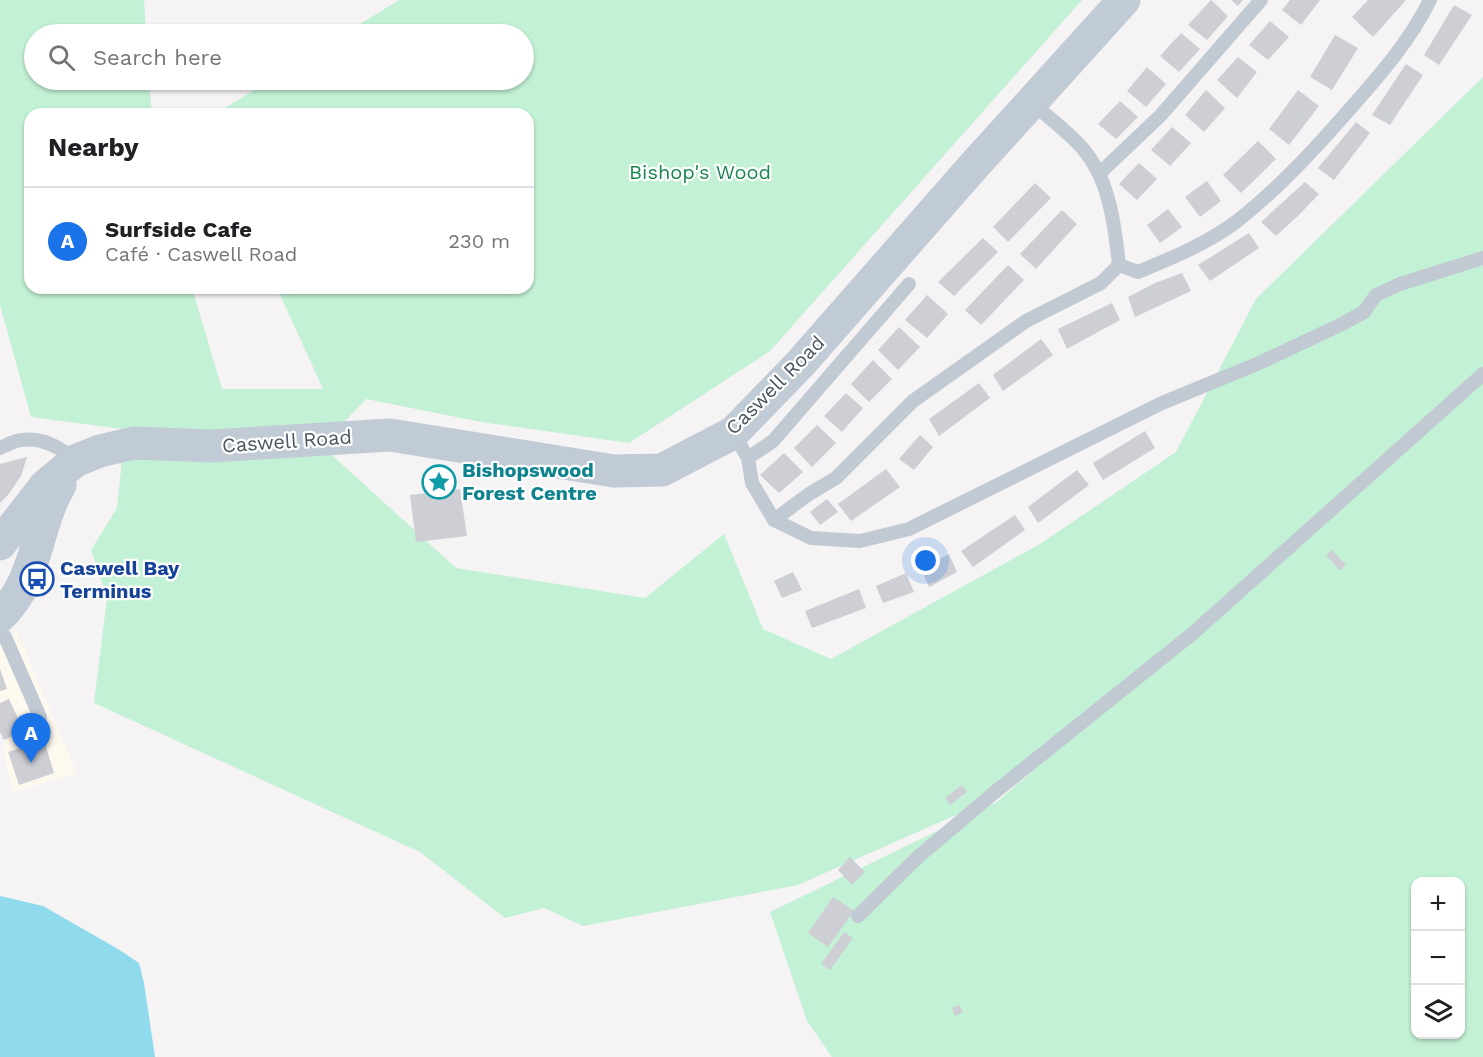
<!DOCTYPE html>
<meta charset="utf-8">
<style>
:root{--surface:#fff;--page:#f6f6f6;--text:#202124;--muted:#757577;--line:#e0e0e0;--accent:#1a73e8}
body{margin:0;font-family:"Work Sans",sans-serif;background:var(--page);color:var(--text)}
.controls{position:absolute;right:18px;bottom:18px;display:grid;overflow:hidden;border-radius:12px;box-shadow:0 2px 4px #0004}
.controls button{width:54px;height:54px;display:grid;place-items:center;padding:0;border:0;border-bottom:2px solid var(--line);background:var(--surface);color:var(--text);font:30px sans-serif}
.you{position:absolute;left:926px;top:561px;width:21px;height:21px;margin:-15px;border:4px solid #fff;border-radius:50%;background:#1a73e8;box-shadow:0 0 0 9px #1a73e833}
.badge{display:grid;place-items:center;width:39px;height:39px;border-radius:50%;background:var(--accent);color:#fff;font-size:20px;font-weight:700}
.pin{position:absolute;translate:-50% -50px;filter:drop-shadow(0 2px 3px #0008)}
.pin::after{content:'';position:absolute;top:32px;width:21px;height:18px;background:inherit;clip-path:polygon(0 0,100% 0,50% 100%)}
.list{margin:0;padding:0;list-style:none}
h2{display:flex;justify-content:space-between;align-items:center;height:78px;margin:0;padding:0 24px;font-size:26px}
h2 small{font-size:20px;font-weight:400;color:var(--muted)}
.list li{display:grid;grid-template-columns:39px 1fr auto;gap:18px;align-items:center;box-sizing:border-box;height:108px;padding:0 24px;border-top:2px solid var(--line)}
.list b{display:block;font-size:22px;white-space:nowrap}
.list p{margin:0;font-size:20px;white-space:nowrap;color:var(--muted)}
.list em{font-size:20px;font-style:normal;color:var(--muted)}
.icon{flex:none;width:33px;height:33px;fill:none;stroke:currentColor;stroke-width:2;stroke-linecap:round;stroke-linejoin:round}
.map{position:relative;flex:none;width:1483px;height:1057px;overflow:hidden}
.search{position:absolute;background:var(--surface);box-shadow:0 2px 4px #0004;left:24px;top:24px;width:510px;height:66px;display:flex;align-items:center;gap:15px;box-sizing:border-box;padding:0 21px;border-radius:33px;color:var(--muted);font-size:22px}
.panel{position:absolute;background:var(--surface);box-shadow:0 2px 4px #0004;left:24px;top:108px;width:510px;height:186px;border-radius:18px}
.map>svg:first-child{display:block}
.commercial{fill:#fdf9ef}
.green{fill:#c3f1d5;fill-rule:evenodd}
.water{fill:#90daee}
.building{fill:#cdcfd5}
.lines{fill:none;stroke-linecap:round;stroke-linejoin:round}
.lane{stroke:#c1cad2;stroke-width:14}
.secondary{stroke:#c1cbd6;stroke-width:33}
.labels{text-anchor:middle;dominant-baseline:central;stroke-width:4.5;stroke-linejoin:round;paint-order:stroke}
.park-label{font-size:20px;fill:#17864f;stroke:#fff}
.street-label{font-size:20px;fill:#4a5661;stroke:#fff}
.culture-label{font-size:20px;font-weight:bold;fill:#0d838f;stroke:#fff;text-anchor:start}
.transit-label{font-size:20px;font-weight:bold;fill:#164399;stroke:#fff;text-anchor:start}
</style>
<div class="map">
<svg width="1483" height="1057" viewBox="0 0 1483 1057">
<rect width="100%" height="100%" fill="#f5f3f3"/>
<polygon class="commercial" points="17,632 77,773 13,792 4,752 4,740 0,732 0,642"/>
<g class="green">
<polygon points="0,0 144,0 146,34 34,34 34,80 149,80 152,114 30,114 30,288 192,288 222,389 323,389 277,288 528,288 528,114 215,114 271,80 524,80 524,34 344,34 399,0 1082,0 770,351 629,443 481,422 366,399 322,446 456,568 645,598 724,534 763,629 831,659 1040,544 1176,452 1256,299 1483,77 1483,374 992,799 798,885 583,926 544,908 505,918 420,852 94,703 107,598 91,550 117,508 121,470 123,429 31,417 0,305"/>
<path d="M1483,377V1057H832L807,1021L770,912L997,802ZM1416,882H1460V1034H1416Z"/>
</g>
<polygon class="water" points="0,896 43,906 118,949 139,963 144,983 155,1057 0,1057"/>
<g class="building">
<polygon points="1211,0 1228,16 1207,40 1188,25"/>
<polygon points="1231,0 1243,0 1238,6"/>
<polygon points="1290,0 1320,0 1301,25 1282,10"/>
<polygon points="1368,0 1406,0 1373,37 1352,17"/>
<polygon points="1454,5 1472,15 1439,65 1424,55"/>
<polygon points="1270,21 1289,37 1268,60 1249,45"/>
<polygon points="1181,33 1200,49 1179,72 1160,56"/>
<polygon points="1335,35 1358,48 1332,90 1310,77"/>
<polygon points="1238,57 1257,72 1237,98 1217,80"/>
<polygon points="1406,64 1423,75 1390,125 1372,115"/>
<polygon points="1147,67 1166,84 1146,107 1127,91"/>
<polygon points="1206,90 1225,108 1204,132 1185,115"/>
<polygon points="1298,90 1319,106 1289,145 1269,129"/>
<polygon points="1120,101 1138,117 1116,139 1098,124"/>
<polygon points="1356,122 1370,133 1334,180 1318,168"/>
<polygon points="1172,127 1191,143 1170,166 1151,150"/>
<polygon points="1258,141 1276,159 1241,193 1223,175"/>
<polygon points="1139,163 1157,179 1137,200 1119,184"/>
<polygon points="1207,181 1221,201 1200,217 1185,197"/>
<polygon points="1305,182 1319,194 1299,215 1276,236 1261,222"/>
<polygon points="1035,183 1051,198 1008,242 993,227"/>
<polygon points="1168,209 1182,227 1160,243 1147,225"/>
<polygon points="1062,210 1077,224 1036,269 1020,254"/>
<polygon points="1249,233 1259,248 1210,281 1198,265"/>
<polygon points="983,238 998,252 954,296 938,282"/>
<polygon points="1008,265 1024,280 981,325 965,310"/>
<polygon points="1182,273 1191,291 1135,317 1128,297 1155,283"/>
<polygon points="927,295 948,314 927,338 905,320"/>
<polygon points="1112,303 1120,320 1067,349 1058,329"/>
<polygon points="899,327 920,347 898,370 878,350"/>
<polygon points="1041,339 1053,355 1003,391 993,375"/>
<polygon points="873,360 892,379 869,402 851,384"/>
<polygon points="979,383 990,398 939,436 929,419"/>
<polygon points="846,393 863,408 842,432 824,416"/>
<polygon points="817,425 836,443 812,467 794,448"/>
<polygon points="1145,431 1155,448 1103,480 1093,463"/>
<polygon points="920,435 933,447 914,470 899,459"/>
<polygon points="784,453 803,472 779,493 760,475"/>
<polygon points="27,457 21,476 8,495 0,503 0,464"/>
<polygon points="886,469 900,487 851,521 838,504"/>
<polygon points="1077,470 1089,485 1038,523 1028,507"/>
<polygon points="460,489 467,536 416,542 410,495"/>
<polygon points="827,499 838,512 820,525 810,512"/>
<polygon points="1015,515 1025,530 973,567 961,551"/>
<polygon points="1332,550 1346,565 1340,571 1326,555"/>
<polygon points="949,554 957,572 929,587 921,569"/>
<polygon points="793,572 802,590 782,598 774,581"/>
<polygon points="906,573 914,592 883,603 876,586"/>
<polygon points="859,589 866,608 812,628 805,611"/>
<polygon points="0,669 7,689 0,691"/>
<polygon points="9,699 24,731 4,740 0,732 0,703"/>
<polygon points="44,740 54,773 19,785 8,752"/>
<polygon points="962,785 967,792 950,805 945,798"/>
<polygon points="850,857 865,872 852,885 838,870"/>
<polygon points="833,897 854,911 828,947 808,933"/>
<polygon points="844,932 853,938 830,970 821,964"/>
<polygon points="959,1005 963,1012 955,1016 952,1008"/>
</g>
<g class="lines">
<g class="lane">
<path d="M1032,103C1048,117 1075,137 1087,154C1110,184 1115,228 1119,265"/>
<polyline points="1100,173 1161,115 1261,0"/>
<polyline points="733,433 748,458 752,483 774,520 811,538 860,541 909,529 1162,403 1257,364 1340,325 1364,312 1376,295 1400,284 1483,258"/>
<path d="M0,448C7,445 15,440 22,440C42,437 61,448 75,460"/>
<polyline points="748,458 773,441 909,284"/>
<path d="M774,520L809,494L836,478L913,401L1026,321L1101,283L1119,265L1138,272C1172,258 1206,244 1236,222C1278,189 1314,150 1349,110C1379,76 1410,41 1430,0"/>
<polyline points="0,630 6,639 40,717"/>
<polyline points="858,916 918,857 995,792 1192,634 1483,374"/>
</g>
<g class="secondary">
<polyline points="0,544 45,486 75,461 100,451 134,443 212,446 390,435 614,471 662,470 733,433 800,364 971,169 1124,0"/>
<path d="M0,616C38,581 35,527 60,485"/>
</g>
</g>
<defs>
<symbol id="sight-ring" viewBox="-11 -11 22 22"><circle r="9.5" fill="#fff" stroke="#0f9aa8" stroke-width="1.5"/><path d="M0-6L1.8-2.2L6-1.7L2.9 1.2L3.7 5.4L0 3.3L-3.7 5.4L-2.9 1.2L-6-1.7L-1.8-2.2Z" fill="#0f9aa8"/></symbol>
<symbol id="bus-ring" viewBox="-11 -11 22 22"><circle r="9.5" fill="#fff" stroke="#1a4fb4" stroke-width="1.5"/><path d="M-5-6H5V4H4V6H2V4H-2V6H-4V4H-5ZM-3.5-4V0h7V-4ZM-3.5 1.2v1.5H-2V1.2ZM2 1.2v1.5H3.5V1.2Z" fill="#1a4fb4"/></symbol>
</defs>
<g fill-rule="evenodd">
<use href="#sight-ring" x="420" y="463" width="38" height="38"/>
<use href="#bus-ring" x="18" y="560" width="38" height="38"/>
</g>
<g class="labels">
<g class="park-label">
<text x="700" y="172">Bishop's Wood</text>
</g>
<g class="street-label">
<text transform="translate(775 385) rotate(-45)">Caswell Road</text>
<text transform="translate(287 441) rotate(-4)">Caswell Road</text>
</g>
<g class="culture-label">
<text x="462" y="470">Bishopswood<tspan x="462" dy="23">Forest Centre</tspan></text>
</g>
<g class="transit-label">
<text x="60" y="568">Caswell Bay<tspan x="60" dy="23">Terminus</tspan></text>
</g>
</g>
</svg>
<div class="controls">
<button>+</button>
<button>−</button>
<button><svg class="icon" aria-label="layers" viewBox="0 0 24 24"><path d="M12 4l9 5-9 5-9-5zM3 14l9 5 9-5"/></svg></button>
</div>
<div class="you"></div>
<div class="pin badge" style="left:31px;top:763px">A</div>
<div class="search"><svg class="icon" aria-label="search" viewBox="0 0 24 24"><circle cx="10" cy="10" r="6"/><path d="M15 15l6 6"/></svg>Search here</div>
<section class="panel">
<h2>Nearby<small></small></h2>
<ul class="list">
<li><span class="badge">A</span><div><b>Surfside Cafe</b><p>Café · Caswell Road</p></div><em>230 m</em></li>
</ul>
</section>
</div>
